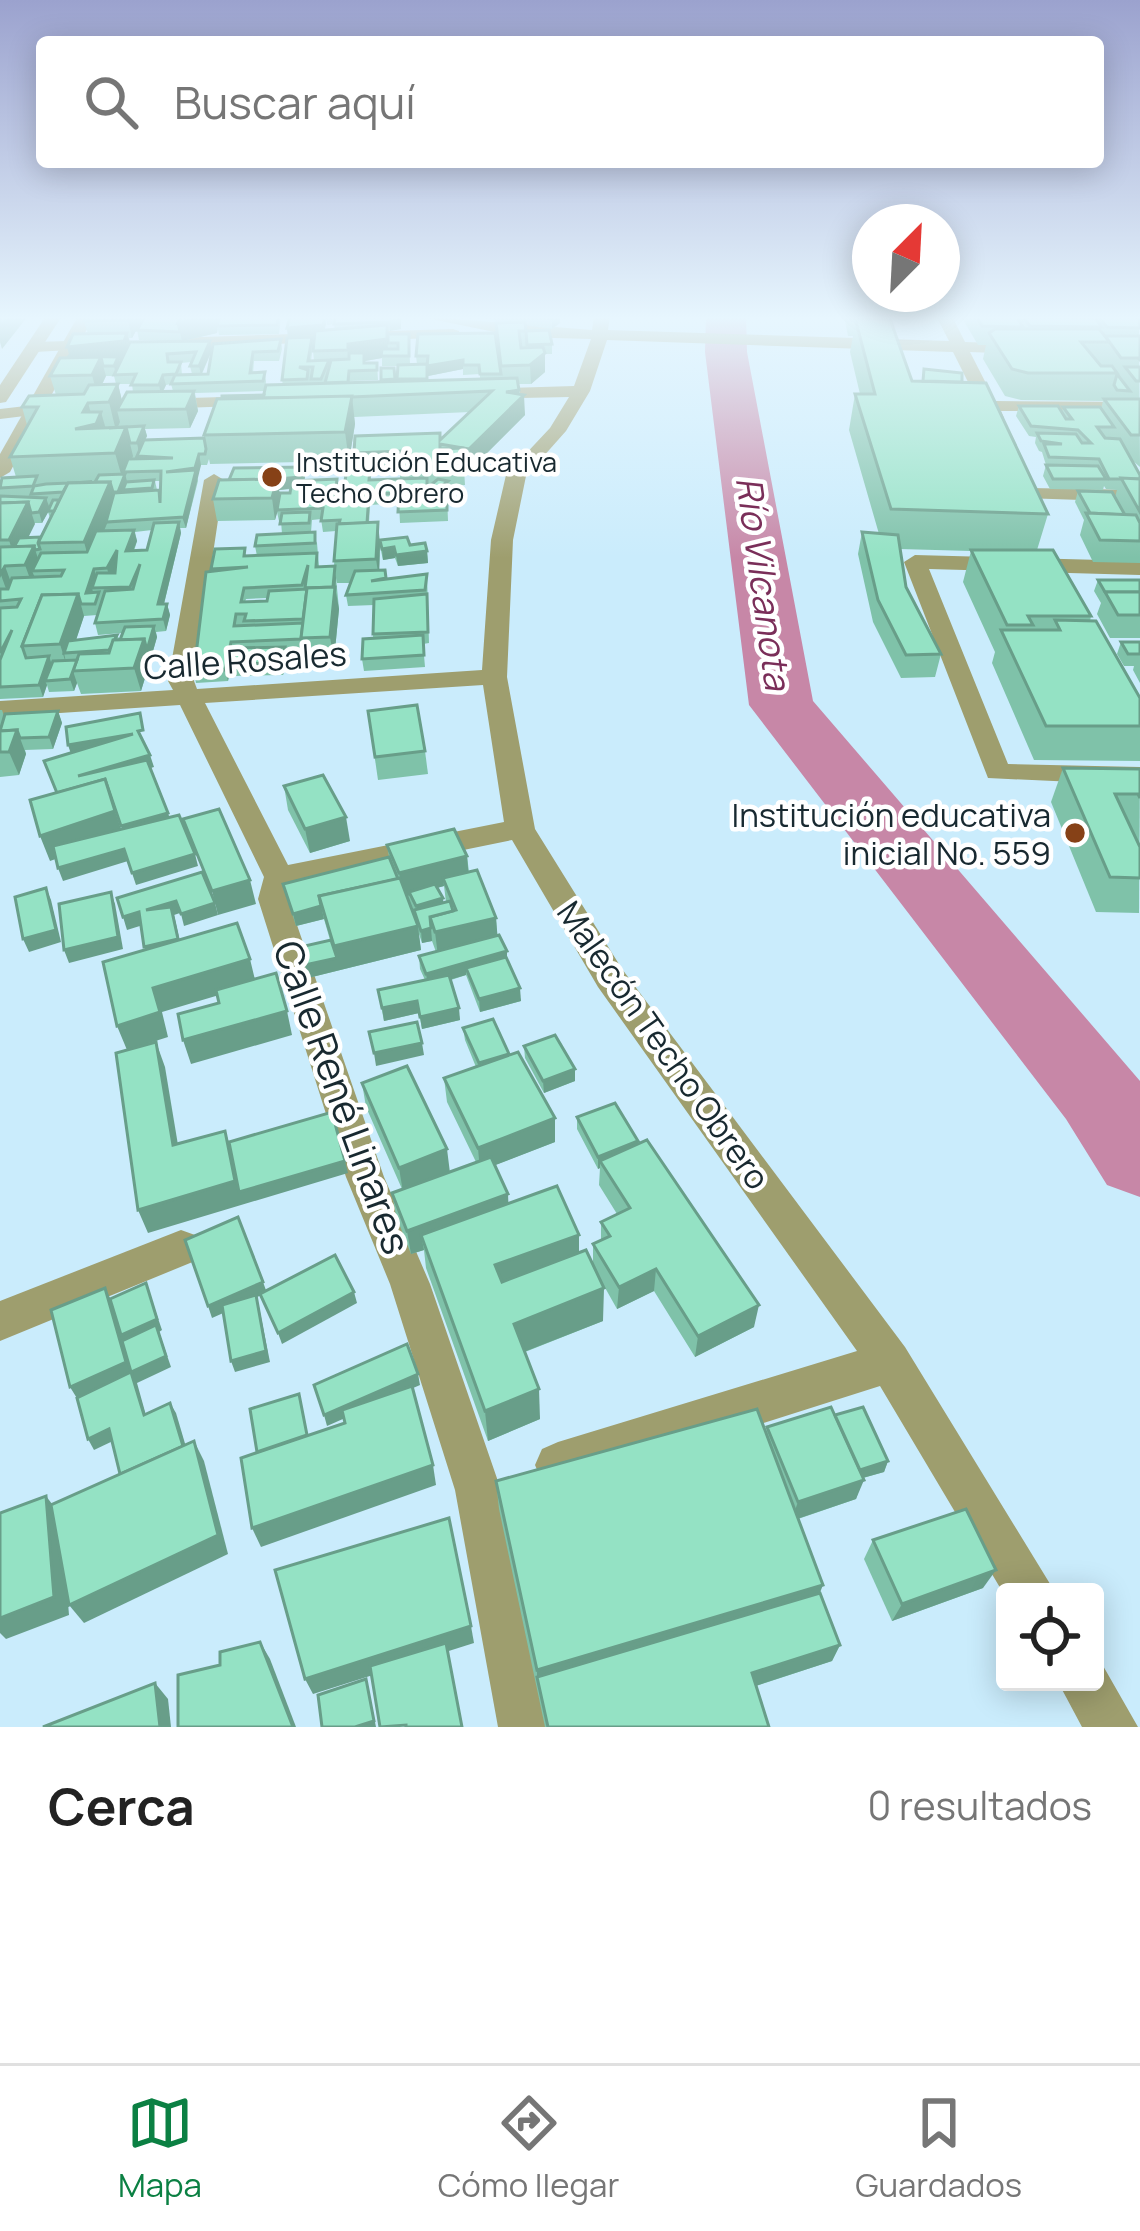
<!DOCTYPE html>
<html lang="es">
<meta charset="utf-8">
<style>
:root{--surface:#fff;--page:#f2f2f2;--text:#222;--muted:#767676;--line:#e0e0e0;--accent:#0b8043}
body{margin:0;font-family:Manrope,sans-serif;background:var(--page);color:var(--text)}
.controls{position:absolute;right:36px;bottom:36px;display:grid;overflow:hidden;border-radius:12px;box-shadow:0 6px 30px #0003}
.controls button{width:108px;height:108px;display:grid;place-items:center;padding:0;border:0;border-bottom:3px solid var(--line);background:var(--surface);color:var(--text);font:60px sans-serif}
.compass{position:absolute;left:852px;top:204px;width:108px;height:108px;border-radius:50%;background:var(--surface);box-shadow:0 6px 30px #0003;rotate:24deg}
.list{margin:0;padding:0;list-style:none}
h2{display:flex;justify-content:space-between;align-items:center;height:156px;margin:0;padding:0 48px;font-size:51px}
h2 small{font-size:39px;font-weight:400;color:var(--muted)}
.icon{flex:none;width:66px;height:66px;fill:none;stroke:currentColor;stroke-width:2;stroke-linecap:round;stroke-linejoin:round}
.map{position:relative;flex:none;width:1140px;height:1727px;overflow:hidden}
.search{position:absolute;background:var(--surface);box-shadow:0 6px 30px #0003;left:36px;right:36px;top:36px;height:132px;display:flex;align-items:center;gap:30px;box-sizing:border-box;padding:0 42px;border-radius:12px;color:var(--muted);font-size:45px}
.sheet{height:336px;background:var(--surface)}
nav{display:flex;justify-content:space-around;align-items:center;box-sizing:border-box;height:168px;border-top:3px solid var(--line);background:var(--surface);font-size:33px;color:var(--muted)}
nav a{display:grid;justify-items:center;gap:6px}
nav .on{color:var(--accent)}
.map>svg:first-child{display:block}
.lines{fill:none;stroke-linecap:round;stroke-linejoin:round}
.river{fill:#c787a7;fill-rule:evenodd}
.minor{fill:#9e9e6e;fill-rule:evenodd}
.tertiary{fill:#9e9e6e;fill-rule:evenodd}
.wall{fill:#7fc2a9;fill-rule:evenodd}
.shaded-wall{fill:#689e89}
.building{fill:#94e2c4;stroke:#689e89;stroke-width:3}
.poi-dot{fill:#864117;stroke:#fff;stroke-width:4.5}
.labels{text-anchor:middle;dominant-baseline:central;stroke-width:9;stroke-linejoin:round;paint-order:stroke}
.far-poi-label{font-size:27px;fill:#182930;stroke:#fff;text-anchor:start}
.street-label{font-size:33px;fill:#182930;stroke:#fff}
.poi-label{font-size:33px;fill:#182930;stroke:#fff;text-anchor:end}
.water-label{font-size:36px;font-style:italic;fill:#7a2e59;stroke:#fff}
.near-street-label{font-size:39px;fill:#182930;stroke:#fff}
</style>
<div class="map">
<svg width="1140" height="1727" viewBox="0 0 1140 1727">
<rect width="100%" height="100%" fill="#caecfc"/>
<g class="lines">
<polygon class="river" points="706,316 746,316 747,352 813,701 1140,1081 1140,1197 1107,1185 1066,1119 749,705 705,352"/>
<g class="minor">
<path d="M417,316L592,330L594,316H610L608,330L949,341L936,316H952L965,342L1026,344L1034,349L1026,354L970,352L995,401L1140,402V412L1001,411L1004,418L995,424L986,418L953,352L607,340L590,391L566,431L526,476L513,540L507,677L535,829L622,969L905,1347L1055,1592H1005V1596L880,1386L558,1488L542,1481L535,1465L542,1449L558,1442L857,1351L598,987L512,840L292,885L288,899L384,1177L430,1284L501,1490L550,1727H498L455,1490L390,1284L346,1177L258,899L264,877L180,705L0,717V701L173,690L168,681L204,480L214,474L224,480L194,681L197,689L482,670L491,540L506,475L550,428L569,397L480,399L471,394L480,389L574,386L591,339L518,337ZM483,685L504,822L288,865L205,703Z"/>
<polygon points="453,329 459,331 459,337 171,348 163,343 171,338"/>
<polygon points="99,340 105,342 105,348 35,352 27,347 35,342"/>
<polygon points="258,396 267,401 264,405 156,409 147,404 156,399"/>
<polygon points="60,402 69,407 66,411 0,419 0,409"/>
<polygon points="1030,488 1140,490 1140,502 1023,498 1020,494"/>
<polygon points="915,555 1140,561 1140,575 929,569 1008,764 1140,767 1140,785 988,778 904,562"/>
<polygon points="181,1230 195,1235 201,1248 195,1261 0,1341 0,1301"/>
<polygon points="1095,1661 1102,1664 1138,1727 1082,1727 1058,1682 1095,1682"/>
</g>
<g class="tertiary">
<polygon points="46,316 62,316 6,402 0,403 0,385"/>
<polygon points="78,316 94,316 10,472 0,478 0,454"/>
</g>
</g>
<g class="wall">
<path d="M144,316L132,338H129L130,342L176,341L139,340L137,330L281,316L279,334L219,335L218,330L217,333L183,341H210L212,350L202,374H208L281,339L282,349L279,361H254L253,373L265,372L266,382L264,391L195,393L198,411L190,428L145,429L147,436L145,440L204,438V435L264,395L283,385L282,380L312,337L313,346L311,361H314L313,351L315,335L288,337L287,328L325,316V330L335,329L334,324L327,325L326,316H401V329L387,331L388,334H409L410,364H417L416,356L499,360L496,323L510,322L481,318V316H560V323L552,329L525,325L526,331L552,344V354H545V372L531,384H518L525,415L470,470L464,469L465,485L449,486V491L447,494L448,521L400,523L399,503L370,505L369,523L380,540L410,545L427,551L428,563L398,566L395,558L383,560L380,546L379,570L386,579L427,574L429,643L423,644L425,667L364,671L362,659L373,638L374,605L348,606L346,595L351,583H337L336,578L339,609L334,660L305,661L303,651H286L287,658L283,675L234,676L232,664L235,654H233L228,681L196,683L194,671L211,569L247,556H257L255,546L282,534L281,521H279L277,512L275,520L217,521L213,499L229,480L304,467V480L337,479V499H341L356,470L354,453L440,440L470,412L354,417L355,424L349,461L210,464L209,459L207,465H201L197,477L198,481L186,528H180L181,533L164,604H167L170,615L166,631L156,632L157,637L141,691L81,694L77,683L74,691L49,692L47,685L43,697L0,699V483L16,477L10,457L27,425L22,407L56,395L50,376L88,334L84,321ZM382,358V366H398L397,382H396L394,368H381L382,382L350,383V381L378,380L377,363H365V361ZM191,362L190,366L192,374L182,375L181,363ZM427,365L428,376L463,369V375L480,374V379L428,381ZM106,376H114L116,384L102,385ZM118,384H132L133,392L122,401ZM171,384L173,391L163,392L166,385ZM400,471V479L371,480L370,473ZM155,481H161L160,496L157,490ZM291,489L290,493L280,495L279,490ZM48,512L50,518L40,537L28,538L34,523H42ZM321,519L323,532L336,531L334,566H319L317,543L311,532L312,520ZM152,530L147,550L134,551L137,541L135,532ZM267,598V601L245,602L246,599ZM97,615L95,623L98,635L122,633L120,640L117,635L76,640L84,616Z"/>
<polygon points="844,316 888,316 885,319 912,381 922,381 924,369 962,382 1048,514 1037,550 1091,616 1090,621 1140,698 1140,761 1034,760 992,663 995,652 963,582 971,551 900,549 906,587 941,654 935,677 901,678 873,622 858,554 862,532 879,534 849,430 855,394 860,394 850,352 853,336 848,336"/>
<polygon points="961,316 1055,316 1055,318 1057,318 1056,316 1139,316 1140,467 1133,461 1140,475 1140,563 1093,562 1080,535 1084,520 1075,502 1078,491 1115,497 1117,490 1106,489 1104,486 1103,490 1050,489 1043,476 1046,465 1042,452 1039,451 1035,443 1036,437 1029,436 1016,416 1019,406 1062,412 1063,407 1101,409 1103,401 1021,400 1005,396 983,359 986,345 978,345"/>
<polygon points="1098,580 1140,580 1140,638 1110,638 1097,614 1101,603 1094,591"/>
<polygon points="1121,642 1140,642 1140,683 1133,670 1134,666 1124,666 1117,654"/>
<polygon points="0,710 2,710 4,716 58,711 62,723 53,749 25,750 26,754 19,775 0,777"/>
<polygon points="368,711 425,751 428,774 378,780"/>
<polygon points="1063,768 1140,769 1139,913 1096,912 1051,802"/>
<polygon points="284,786 350,841 310,853 288,810"/>
<path d="M387,845L467,856L469,872L496,918L497,935L521,1001L480,1012L466,975L451,980L460,1020L422,1029L419,1013L384,1021L378,990L425,980L420,969L419,956L436,952L432,941L422,943L418,931L421,950L308,978L300,947L330,940L324,919L296,926L283,884L389,857ZM444,886L446,902L443,903L437,888Z"/>
<polygon points="463,1028 509,1055 555,1118 555,1142 495,1165 508,1204 579,1235 579,1253 593,1265 593,1244 601,1241 601,1222 617,1214 599,1185 600,1168 598,1169 577,1129 577,1117 638,1141 638,1144 754,1327 695,1357 654,1291 617,1309 599,1277 603,1321 525,1352 540,1419 488,1441 426,1268 424,1250 411,1254 396,1216 392,1193 402,1189 366,1107 362,1083 450,1172 476,1162 447,1102 444,1078 476,1067 465,1040"/>
<polygon points="524,1046 575,1081 544,1093 525,1058"/>
<polygon points="835,1415 888,1461 884,1472 863,1478 856,1499 798,1519 820,1593 840,1645 832,1661 756,1686 769,1727 545,1727 499,1509 496,1481 766,1432 767,1427"/>
<polygon points="873,1540 983,1588 892,1621 864,1559"/>
</g>
<g class="shaded-wall">
<polygon points="9,316 28,316 2,349 0,342 0,327"/>
<polygon points="130,316 144,316 132,338 128,320"/>
<polygon points="208,316 223,316 217,326 217,333 182,341 178,323"/>
<polygon points="325,316 326,324 324,334 288,337 287,328"/>
<polygon points="401,316 401,329 390,331 389,322"/>
<polygon points="556,316 560,316 560,323 552,329 552,319"/>
<polygon points="127,333 132,351 128,359 119,360 120,367 116,375 114,366 102,362 106,376 97,394 92,375 72,365 67,347"/>
<polygon points="387,339 389,357 381,356 382,358 365,361 365,373 364,361 350,369 348,344"/>
<polygon points="210,341 212,350 201,375 199,366"/>
<polygon points="545,353 545,372 531,384 530,365"/>
<polygon points="463,360 463,369 428,376 427,366"/>
<polygon points="163,375 166,385 161,395 159,385"/>
<polygon points="118,384 124,409 117,410 120,422 116,431 109,402"/>
<polygon points="519,390 519,400 524,395 525,415 470,470 469,449 506,392"/>
<polygon points="194,391 198,411 190,428 186,409"/>
<polygon points="352,396 355,424 349,461 345,432"/>
<polygon points="88,403 94,424 101,412 109,440 82,454 83,412"/>
<polygon points="144,426 147,436 139,453 137,443"/>
<polygon points="126,427 133,456 127,472 123,472 124,477 125,474 128,485 123,490 124,494 118,492 123,481 115,453"/>
<polygon points="199,454 201,465 186,528 166,472"/>
<polygon points="304,467 305,478 302,487 279,490 281,500 275,520 272,498 259,488"/>
<polygon points="448,481 449,491 447,494 448,521 447,494 437,490"/>
<polygon points="110,482 116,503 90,563 84,542"/>
<polygon points="46,498 50,509 42,523 39,512"/>
<polygon points="28,502 35,524 22,550 12,550 9,540"/>
<polygon points="179,522 181,533 161,616 158,604"/>
<polygon points="378,522 380,544 379,579 376,559"/>
<polygon points="134,530 137,541 129,562 126,551"/>
<polygon points="34,546 41,568 32,571 36,580 33,587 25,565"/>
<polygon points="394,547 395,558 383,560 382,549"/>
<polygon points="117,550 120,561 110,580 107,568"/>
<polygon points="427,551 428,563 398,566 396,555"/>
<polygon points="5,566 13,588 9,597 1,575"/>
<polygon points="334,567 336,578 335,595 335,587 339,609 334,660 330,637"/>
<polygon points="94,569 97,580 92,588 93,592 86,593"/>
<polygon points="78,594 84,616 72,652 64,653 67,667 60,644"/>
<polygon points="167,604 170,615 166,631 163,619"/>
<polygon points="154,626 157,637 150,662 147,650"/>
<polygon points="144,639 150,662 141,691 134,668"/>
<polygon points="231,642 233,654 228,681 225,670"/>
<polygon points="285,647 287,658 283,675 281,663"/>
<polygon points="49,656 53,668 45,681 47,685 43,697 39,685"/>
<polygon points="73,671 77,683 74,691 70,679"/>
<polygon points="58,711 62,723 53,749 49,737"/>
<polygon points="17,730 26,754 19,775 9,752"/>
<polygon points="133,734 72,757 68,745"/>
<polygon points="150,755 154,767 82,789 78,776"/>
<polygon points="115,811 123,835 50,861 40,836"/>
<polygon points="168,813 172,825 125,839 121,826"/>
<polygon points="346,817 350,841 310,853 305,829"/>
<polygon points="124,849 128,861 63,881 58,868"/>
<polygon points="195,854 198,866 136,885 132,873"/>
<polygon points="467,856 469,880 443,878 444,886 326,918 401,885 399,873"/>
<polygon points="250,880 256,904 218,915 212,891"/>
<polygon points="46,888 51,900 61,942 29,952 23,939"/>
<polygon points="111,892 115,904 123,949 69,963 64,950"/>
<polygon points="443,898 444,910 418,918 416,906"/>
<polygon points="176,901 180,913 174,915 182,951 149,959 144,947 146,910"/>
<polygon points="215,903 218,915 184,926 181,914"/>
<polygon points="321,906 324,919 296,926 293,914"/>
<polygon points="139,912 143,925 127,930 123,917"/>
<polygon points="496,918 498,942 438,956 435,932"/>
<polygon points="418,926 421,950 308,978 305,965 337,958 334,946"/>
<polygon points="431,928 432,941 422,943 421,931"/>
<polygon points="507,951 507,964 466,968 466,975 428,986 426,974"/>
<polygon points="250,959 256,984 162,1012 168,1037 127,1050 117,1026 153,988"/>
<polygon points="520,988 521,1001 480,1012 479,999"/>
<polygon points="417,1001 419,1013 384,1021 382,1008"/>
<polygon points="459,1008 460,1020 422,1029 420,1017"/>
<polygon points="287,1011 292,1035 191,1064 183,1040"/>
<polygon points="156,1042 165,1067 182,1169 173,1145"/>
<polygon points="422,1043 424,1055 376,1066 374,1053"/>
<polygon points="575,1069 575,1081 544,1093 543,1081"/>
<polygon points="555,1118 555,1142 480,1171 478,1148"/>
<polygon points="225,1131 233,1154 345,1161 348,1173 148,1233 138,1210"/>
<polygon points="638,1141 637,1153 600,1161 600,1168 598,1169 598,1157"/>
<polygon points="447,1149 450,1173 403,1192 399,1168"/>
<polygon points="508,1194 509,1218 421,1235 424,1250 411,1254 407,1231"/>
<polygon points="579,1235 579,1268 497,1298 495,1265"/>
<polygon points="656,1269 654,1291 617,1309 619,1287"/>
<polygon points="263,1282 267,1293 257,1297 270,1362 235,1372 231,1361 257,1298 212,1318 208,1306"/>
<polygon points="146,1283 162,1330 159,1332 171,1367 137,1383 149,1426 144,1415 83,1408 70,1387 105,1288 116,1310"/>
<polygon points="604,1288 603,1321 516,1355 514,1324"/>
<polygon points="354,1292 357,1303 282,1344 278,1333"/>
<polygon points="759,1305 754,1327 695,1357 698,1336"/>
<polygon points="418,1374 420,1385 327,1426 324,1415"/>
<polygon points="539,1389 540,1419 488,1441 485,1411"/>
<polygon points="170,1403 176,1413 189,1457 183,1447"/>
<polygon points="109,1429 115,1440 94,1450 88,1439"/>
<polygon points="194,1441 204,1461 228,1554 84,1623 69,1605"/>
<polygon points="888,1461 884,1472 848,1482 852,1472"/>
<polygon points="433,1465 436,1485 261,1547 252,1528"/>
<polygon points="864,1480 856,1499 791,1521 798,1502"/>
<polygon points="46,1496 61,1516 69,1615 6,1639 0,1633 0,1618"/>
<polygon points="996,1570 983,1588 892,1621 902,1604"/>
<polygon points="823,1585 813,1610 537,1677 537,1670"/>
<polygon points="471,1626 474,1643 313,1694 305,1679"/>
<polygon points="260,1642 270,1659 296,1727 293,1727"/>
<polygon points="840,1645 832,1661 746,1689 752,1673"/>
<polygon points="366,1679 376,1727 355,1727"/>
<polygon points="155,1683 168,1699 171,1727 160,1727"/>
</g>
<g class="building">
<polygon points="0,316 9,316 0,327"/>
<polygon points="87,316 130,316 128,320 84,321"/>
<polygon points="145,316 182,316 178,323 180,332 137,330"/>
<polygon points="182,316 208,316 178,323"/>
<polygon points="220,316 278,316 277,325 217,326"/>
<polygon points="290,316 325,316 323,325 287,328"/>
<polygon points="336,316 400,316 400,319 389,322 334,324"/>
<polygon points="529,316 556,316 552,319"/>
<polygon points="976,316 1016,316 1023,327 982,326"/>
<polygon points="1016,316 1038,316 1040,318 1023,317 1022,321 1019,321"/>
<polygon points="1098,316 1139,316 1140,328 1107,327"/>
<polygon points="1023,317 1095,318 1102,327 1030,326"/>
<polygon points="855,318 890,319 912,381 986,383 1048,514 891,509 855,394 875,394"/>
<polygon points="525,322 526,331 519,331 521,348 543,347 545,353 530,365 501,366 496,323"/>
<polygon points="387,325 387,339 348,344 348,350 313,351 315,331"/>
<polygon points="995,329 1099,329 1110,342 1081,342 1101,366 1112,366 1117,373 1028,373 1012,369 989,333"/>
<polygon points="549,330 552,344 527,345 526,331"/>
<polygon points="127,333 124,341 67,347 73,334"/>
<polygon points="495,333 501,374 480,374 479,365 463,365 463,360 427,366 428,356 416,356 418,334"/>
<polygon points="388,334 409,334 409,356 381,356 382,349 398,349 398,343 388,343"/>
<polygon points="1105,336 1140,336 1140,360 1138,358 1121,358"/>
<polygon points="312,337 308,361 329,360 321,379 311,379 313,367 299,367 308,370 307,379 282,380 287,338"/>
<polygon points="281,339 278,351 253,352 250,373 265,372 263,381 171,384 175,375 208,374 213,344"/>
<polygon points="210,341 199,366 190,366 196,352 167,354 168,362 181,362 176,374 163,375 159,385 131,385 136,374 114,375 130,342"/>
<polygon points="349,353 364,353 364,363 377,363 377,370 349,371 348,382 325,383 331,360 349,359"/>
<polygon points="69,356 118,357 114,366 103,366 101,357 68,358"/>
<polygon points="101,357 92,375 50,376 60,358"/>
<polygon points="427,364 427,379 397,379 398,365"/>
<polygon points="1125,367 1140,367 1140,381 1136,381"/>
<polygon points="381,368 394,368 395,379 381,380"/>
<polygon points="924,369 962,373 962,382 923,381"/>
<polygon points="1117,374 1130,391 1117,390 1114,385"/>
<polygon points="517,378 519,390 506,392 524,395 469,449 440,444 440,449 463,448 464,464 399,469 400,451 354,453 355,436 440,433 440,440 492,391 351,397 263,398 266,385"/>
<polygon points="118,384 109,402 88,403 83,412 101,412 96,424 75,429 126,427 115,453 10,457 38,407 22,407 29,396 84,394 89,385"/>
<polygon points="194,391 186,409 117,410 127,392"/>
<polygon points="264,395 263,398 222,399 222,396"/>
<polygon points="352,396 345,432 204,435 217,399"/>
<polygon points="1104,399 1140,399 1140,435 1131,435"/>
<polygon points="1019,406 1058,406 1066,419 1072,419 1063,407 1100,407 1114,427 1097,427 1105,438 1120,439 1140,475 1140,479 1109,479 1099,459 1049,457 1044,444 1062,444 1041,441 1037,433 1076,434 1082,443 1091,443 1078,430 1031,426"/>
<polygon points="144,426 137,443 130,443 126,427 109,428"/>
<polygon points="204,438 206,449 205,454 199,454 195,468 166,472 196,470 184,517 106,522 114,493 159,490 160,503 161,471 123,472 128,459 173,458 137,456 144,440"/>
<polygon points="1046,465 1098,466 1106,479 1053,479"/>
<polygon points="304,467 301,477 277,479 229,480 234,468"/>
<polygon points="370,470 369,480 427,478 427,491 447,492 447,510 398,512 399,493 369,494 367,523 339,524 340,520 321,521 323,508 277,510 280,493 290,493 292,481 337,479 335,499 341,499 347,471"/>
<polygon points="125,474 118,492 113,492 110,482 95,482 99,475"/>
<polygon points="37,476 33,486 0,488 2,478"/>
<polygon points="1121,478 1140,479 1140,512"/>
<polygon points="277,479 272,498 213,499 219,480"/>
<polygon points="438,479 448,481 437,490 427,488"/>
<polygon points="154,480 152,488 123,490 126,482"/>
<polygon points="92,482 68,483 63,492 31,494 34,486 46,484"/>
<polygon points="110,482 84,542 38,543 68,483"/>
<polygon points="1078,491 1112,492 1125,515 1090,513"/>
<polygon points="0,496 46,498 39,512 31,513 28,502 0,503"/>
<polygon points="53,500 59,500 54,511 48,511"/>
<polygon points="28,502 9,540 0,540 0,503"/>
<polygon points="310,512 309,523 280,524 282,513"/>
<polygon points="1086,513 1136,515 1140,523 1140,541 1100,540"/>
<polygon points="179,522 158,604 167,604 163,619 95,623 105,591 133,589 140,564 130,587 92,588 97,573 115,573 117,550 107,568 94,569 86,593 99,592 95,604 81,604 78,594 42,595 22,646 26,658 49,656 39,685 0,687 0,660 12,630 0,653 0,608 17,607 21,599 0,601 0,589 8,589 12,578 61,576 64,570 32,571 41,553 87,552 96,531 134,530 126,551 147,550 154,523"/>
<polygon points="378,522 376,559 334,561 337,524"/>
<polygon points="315,532 315,543 255,546 257,535"/>
<polygon points="862,532 898,535 906,587 941,654 906,655 878,600"/>
<polygon points="40,537 38,543 40,549 35,550 34,546 14,547 19,538"/>
<polygon points="407,537 410,545 425,543 427,551 396,555 394,547 382,549 380,540"/>
<polygon points="34,546 25,565 5,566 0,575 0,547"/>
<polygon points="245,548 244,556 317,553 316,567 335,566 333,587 305,588 308,565 302,585 244,588 241,602 267,601 269,591 307,589 303,619 244,621 246,614 236,614 234,626 303,623 301,639 231,642 225,670 194,671 206,572 248,567 211,569 215,549"/>
<polygon points="971,550 1053,550 1091,616 1028,616 1033,625 1007,625"/>
<polygon points="385,570 386,578 371,581 427,574 425,590 346,595 355,571"/>
<polygon points="1098,580 1140,580 1140,592 1105,592"/>
<polygon points="335,587 330,637 301,638 307,588"/>
<polygon points="1105,592 1140,592 1140,615 1118,615"/>
<polygon points="78,594 60,644 22,646 42,595"/>
<polygon points="427,594 428,632 373,634 374,599"/>
<polygon points="1055,620 1096,621 1140,698 1140,726 1046,726 1001,630 1060,630"/>
<polygon points="154,626 147,650 144,639 120,640 125,627"/>
<polygon points="117,635 109,650 64,653 68,641"/>
<polygon points="423,635 424,655 362,659 363,639"/>
<polygon points="144,639 134,668 73,671 79,654 109,653 113,640"/>
<polygon points="1121,642 1140,642 1140,654 1128,654"/>
<polygon points="285,647 281,663 232,664 237,648"/>
<polygon points="77,660 70,679 45,681 53,661"/>
<polygon points="417,705 425,751 375,757 368,711"/>
<polygon points="58,711 49,737 20,738 17,730 0,731 5,714"/>
<polygon points="140,713 143,730 138,731 150,755 78,776 147,760 168,813 121,826 105,779 57,793 44,761 133,734 68,745 66,727"/>
<polygon points="17,730 9,752 0,752 0,731"/>
<polygon points="1063,768 1140,769 1140,798 1138,794 1115,794 1140,847 1140,878 1110,877"/>
<polygon points="323,775 346,817 305,829 284,786"/>
<polygon points="105,779 115,811 40,836 30,800"/>
<polygon points="219,809 250,880 212,891 183,819"/>
<polygon points="179,815 195,854 132,873 124,849 58,868 53,846"/>
<polygon points="454,829 467,856 399,873 387,845"/>
<polygon points="389,857 398,879 319,896 321,906 293,914 283,884"/>
<polygon points="477,870 496,918 435,932 430,917 456,910 443,878"/>
<polygon points="202,872 215,903 181,914 176,901 146,910 171,907 178,939 144,947 139,912 123,917 117,898"/>
<polygon points="400,878 418,926 334,946 319,896"/>
<polygon points="435,884 443,898 416,906 409,892"/>
<polygon points="46,888 56,930 23,939 15,897"/>
<polygon points="111,892 118,937 64,950 59,904"/>
<polygon points="450,901 453,911 430,917 431,928 421,931 414,910"/>
<polygon points="237,923 250,959 153,988 160,1012 117,1026 103,962"/>
<polygon points="499,935 507,951 426,974 419,956"/>
<polygon points="331,940 337,958 305,965 300,947"/>
<polygon points="506,957 520,988 479,999 466,968"/>
<polygon points="276,973 287,1011 183,1040 178,1014 219,1003 216,990"/>
<polygon points="449,975 459,1008 420,1017 417,1001 382,1008 378,990"/>
<polygon points="493,1019 509,1054 479,1063 463,1028"/>
<polygon points="417,1022 422,1043 374,1053 369,1032"/>
<polygon points="555,1035 575,1069 543,1081 524,1046"/>
<polygon points="156,1042 173,1145 225,1131 235,1181 138,1210 116,1053"/>
<polygon points="518,1052 555,1118 478,1148 444,1078"/>
<polygon points="407,1066 447,1149 399,1168 362,1083"/>
<polygon points="615,1103 638,1141 598,1157 577,1117"/>
<polygon points="332,1112 345,1161 239,1192 229,1142"/>
<polygon points="647,1140 759,1305 698,1336 656,1269 619,1287 593,1244 610,1236 601,1222 630,1208 600,1161"/>
<polygon points="491,1157 508,1194 407,1231 392,1193"/>
<polygon points="557,1186 579,1235 495,1265 502,1282 586,1250 604,1288 514,1324 539,1389 485,1411 421,1235"/>
<polygon points="238,1217 263,1282 208,1306 185,1240"/>
<polygon points="335,1255 354,1292 278,1333 260,1294"/>
<polygon points="146,1283 157,1319 121,1335 110,1299"/>
<polygon points="105,1288 126,1362 70,1387 51,1310"/>
<polygon points="256,1295 266,1351 231,1361 222,1305"/>
<polygon points="156,1325 166,1356 131,1372 122,1341"/>
<polygon points="407,1344 418,1374 324,1415 314,1385"/>
<polygon points="131,1372 144,1415 170,1403 183,1446 120,1474 109,1429 88,1439 77,1398"/>
<polygon points="412,1386 433,1465 252,1528 241,1458 345,1423 342,1410"/>
<polygon points="299,1394 307,1435 257,1452 250,1409"/>
<polygon points="831,1407 864,1480 798,1502 767,1427"/>
<polygon points="863,1407 888,1461 860,1470 835,1415"/>
<polygon points="757,1409 823,1585 537,1670 496,1481"/>
<polygon points="194,1441 218,1535 69,1605 51,1505"/>
<polygon points="46,1496 54,1597 0,1618 0,1513"/>
<polygon points="966,1509 996,1570 902,1604 873,1540"/>
<polygon points="449,1518 471,1626 305,1679 275,1570"/>
<polygon points="820,1593 840,1645 752,1673 769,1727 548,1727 537,1677"/>
<polygon points="260,1642 293,1727 178,1727 178,1675 220,1665 220,1652"/>
<polygon points="446,1643 462,1727 406,1727 406,1725 380,1727 370,1666"/>
<polygon points="366,1679 374,1721 355,1727 322,1727 318,1695"/>
<polygon points="155,1683 160,1727 43,1727"/>
</g>
<linearGradient id="sky" x2="0" y2="1"><stop stop-color="#9ba2ce"/><stop offset="0.57" stop-color="#e7f6fe"/><stop offset="1" stop-color="#e7f6fe" stop-opacity="0"/></linearGradient>
<rect width="1140" height="558" fill="url(#sky)"/>
<g class="poi-dot">
<circle cx="272" cy="477" r="12"/>
<circle cx="1075" cy="833" r="12"/>
</g>
<g class="labels">
<g class="far-poi-label">
<text x="296" y="461">Institución Educativa<tspan x="296" dy="31">Techo Obrero</tspan></text>
</g>
<g class="street-label">
<text transform="translate(245 660) rotate(-4)">Calle Rosales</text>
<text transform="translate(664 1045) rotate(55)">Malecón Techo Obrero</text>
</g>
<g class="poi-label">
<text x="1051" y="814">Institución educativa<tspan x="1051" dy="38">inicial No. 559</tspan></text>
</g>
<g class="water-label">
<text transform="translate(764 583) rotate(82)">Río Vilcanota</text>
</g>
<g class="near-street-label">
<text transform="translate(343 1097) rotate(70)">Calle René Linares</text>
</g>
</g>
</svg>
<div class="controls">
<button><svg class="icon" aria-label="locate" viewBox="0 0 24 24"><circle cx="12" cy="12" r="6"/><path d="M12 2v4M12 18v4M2 12h4M18 12h4"/></svg></button>
</div>
<svg class="compass" viewBox="-18 -18 36 36"><path d="M0-13l5 13h-10z" fill="#e53935"/><path d="M0 13l5-13h-10z" fill="#767676"/></svg>
<div class="search"><svg class="icon" aria-label="search" viewBox="0 0 24 24"><circle cx="10" cy="10" r="6"/><path d="M15 15l6 6"/></svg>Buscar aquí</div>
</div>
<section class="sheet">
<h2>Cerca<small>0 resultados</small></h2>
<ul class="list">
</ul>
</section>
<nav>
<a class="on"><svg class="icon" aria-label="map" viewBox="0 0 24 24"><path d="M3 6l6-2 6 2 6-2v14l-6 2-6-2-6 2zM9 4v14M15 6v14"/></svg>Mapa</a>
<a><svg class="icon" aria-label="directions" viewBox="0 0 24 24"><path d="M12 3l9 9-9 9-9-9zM9 14v-3h6M13 9l2 2-2 2"/></svg>Cómo llegar</a>
<a><svg class="icon" aria-label="saved" viewBox="0 0 24 24"><path d="M7 4h10v16l-5-4-5 4z"/></svg>Guardados</a>
</nav>
